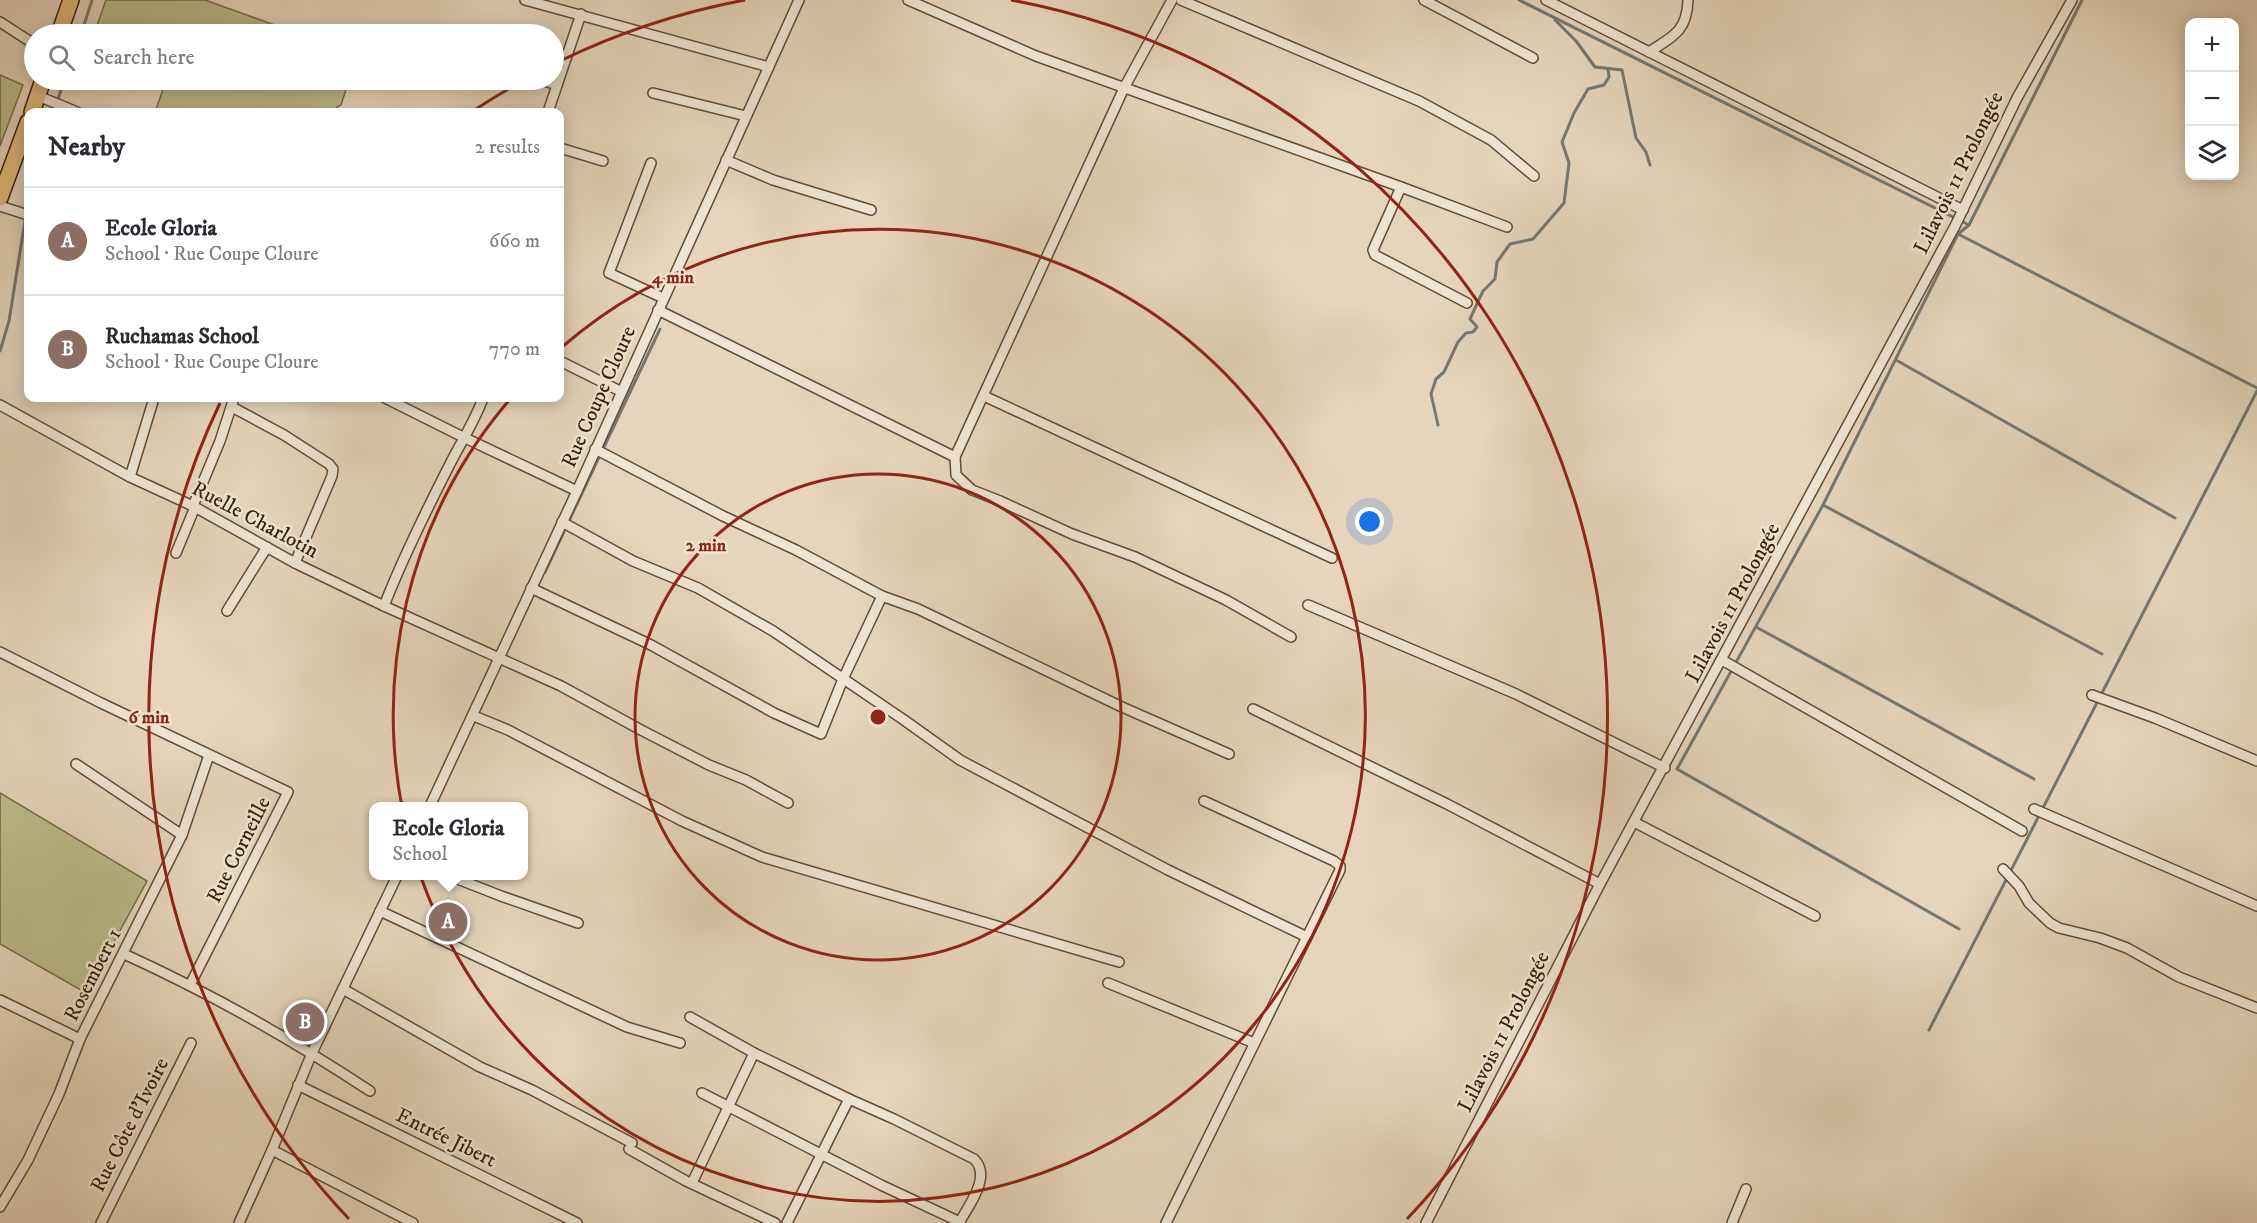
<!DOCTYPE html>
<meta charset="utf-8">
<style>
:root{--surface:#fff;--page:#f2f2f3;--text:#2b2b33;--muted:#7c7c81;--line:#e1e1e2;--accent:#1a73e8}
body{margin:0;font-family:"IM FELL DW Pica",serif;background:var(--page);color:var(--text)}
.controls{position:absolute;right:18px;top:18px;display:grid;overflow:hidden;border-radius:12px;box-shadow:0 3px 15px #0003}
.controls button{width:54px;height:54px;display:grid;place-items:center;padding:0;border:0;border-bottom:2px solid var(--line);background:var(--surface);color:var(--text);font:30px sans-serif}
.you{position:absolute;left:1370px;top:522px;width:21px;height:21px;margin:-15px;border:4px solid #fff;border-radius:50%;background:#1a73e8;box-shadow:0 0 0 9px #1a73e833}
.badge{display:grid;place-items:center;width:39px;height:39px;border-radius:50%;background:var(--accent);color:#fff;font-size:20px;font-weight:700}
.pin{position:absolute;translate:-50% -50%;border:3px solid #fff;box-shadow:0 2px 6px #0006}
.popup{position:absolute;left:369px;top:802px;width:159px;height:78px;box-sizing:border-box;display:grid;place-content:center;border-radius:12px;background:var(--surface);filter:drop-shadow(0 2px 4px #0005);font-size:20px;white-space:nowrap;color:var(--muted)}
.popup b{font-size:22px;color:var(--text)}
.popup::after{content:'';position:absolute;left:50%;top:100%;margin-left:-12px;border:12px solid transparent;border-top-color:var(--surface)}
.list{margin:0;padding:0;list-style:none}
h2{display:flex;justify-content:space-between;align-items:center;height:78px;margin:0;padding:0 24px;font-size:26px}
h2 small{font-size:20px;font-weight:400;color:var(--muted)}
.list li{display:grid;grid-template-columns:39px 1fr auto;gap:18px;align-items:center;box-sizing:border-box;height:108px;padding:0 24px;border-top:2px solid var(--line)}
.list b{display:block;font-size:22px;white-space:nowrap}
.list p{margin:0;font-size:20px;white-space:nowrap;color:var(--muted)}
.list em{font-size:20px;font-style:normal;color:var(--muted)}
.icon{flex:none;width:33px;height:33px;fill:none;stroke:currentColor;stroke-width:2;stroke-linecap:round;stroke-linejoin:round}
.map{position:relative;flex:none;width:2257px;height:1223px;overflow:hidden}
.search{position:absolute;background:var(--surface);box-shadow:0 3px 15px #0003;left:24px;top:24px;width:540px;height:66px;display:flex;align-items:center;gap:15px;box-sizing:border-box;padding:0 21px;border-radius:33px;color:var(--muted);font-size:22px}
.panel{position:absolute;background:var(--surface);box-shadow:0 3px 15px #0003;left:24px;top:108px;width:540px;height:294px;border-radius:12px}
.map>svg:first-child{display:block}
.green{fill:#bdbb8b;stroke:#7a6c48;stroke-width:1.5}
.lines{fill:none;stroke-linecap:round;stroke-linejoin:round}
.stream{stroke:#747873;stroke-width:3}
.street-casing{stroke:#644b34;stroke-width:12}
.primary-casing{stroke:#381d06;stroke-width:18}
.street{stroke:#efe4d3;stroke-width:9}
.primary{stroke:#e3ba7e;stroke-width:15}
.ring{fill:none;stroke:#8f2418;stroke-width:3}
.labels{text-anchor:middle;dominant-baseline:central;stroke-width:5;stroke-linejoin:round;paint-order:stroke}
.street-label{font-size:21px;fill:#381d06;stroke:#efe4d3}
.centre{fill:#8f2418;stroke:#efe4d3;stroke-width:3}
.ring-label{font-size:18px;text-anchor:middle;font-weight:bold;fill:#8f2418;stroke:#efe4d3;stroke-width:5;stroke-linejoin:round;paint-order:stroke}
</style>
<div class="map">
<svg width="2257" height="1223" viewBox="0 0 2257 1223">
<rect width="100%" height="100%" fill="#e6d5bc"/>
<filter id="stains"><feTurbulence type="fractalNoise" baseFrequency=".00333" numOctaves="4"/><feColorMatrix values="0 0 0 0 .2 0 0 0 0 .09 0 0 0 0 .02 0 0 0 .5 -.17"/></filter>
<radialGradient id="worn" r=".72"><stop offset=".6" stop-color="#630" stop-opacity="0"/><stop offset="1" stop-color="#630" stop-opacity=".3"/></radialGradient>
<g class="green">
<polygon points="106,0 205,0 291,31 289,34 94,34"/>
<polygon points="0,75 23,85 0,146"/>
<polygon points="162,80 330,80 348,83 341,105 337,107 335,112 155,112 166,81"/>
<polygon points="0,793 147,881 86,993 0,944"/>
</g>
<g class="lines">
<g class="stream">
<polyline points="1519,0 1969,225"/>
<polyline points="1555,20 1576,41 1595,67 1622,70 1636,138 1646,152 1650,165"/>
<polyline points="81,34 92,0"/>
<polyline points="54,112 64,80"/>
<polyline points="1958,234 2257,388"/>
<polyline points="0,351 9,321 25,221"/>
<polyline points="1896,360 2175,518"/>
<polyline points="1438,425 1431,394 1436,379 1444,372 1458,342 1466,333 1473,332 1477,327 1470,319 1483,291 1495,279 1497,262 1510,244 1533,239 1564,203 1569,163 1562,142 1574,113 1588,89 1604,85 1609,77 1608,69"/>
<polyline points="603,449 660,329"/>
<polyline points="1823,505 2102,654"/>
<polyline points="545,572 600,455"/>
<polyline points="1756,627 2034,779"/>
<polyline points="1959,929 1677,769 1823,505 1958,234 1969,225 2082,0"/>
<polyline points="1929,1030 2257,391"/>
</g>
<defs>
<g id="street">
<polyline points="525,0 769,67"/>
<polyline points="908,0 1036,56 1401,187 1507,227"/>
<polyline points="1172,0 1124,88 955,457 956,475 972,490 1000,501 1072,534 1135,557 1226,600 1291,637"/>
<polyline points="1181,0 1419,101 1491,140 1534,176"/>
<polyline points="1424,0 1533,58"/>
<polyline points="1546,0 1963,210"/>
<polyline points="0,22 34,44"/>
<path d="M1649,52C1672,37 1687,32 1688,0"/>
<polyline points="542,80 557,85"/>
<polyline points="653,93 746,116"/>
<polyline points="38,96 77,112"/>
<polyline points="548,112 581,14"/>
<polyline points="560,148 603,161"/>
<polyline points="726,160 773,180 871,210"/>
<polyline points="651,163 609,273 663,298"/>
<polyline points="1401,187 1373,250 1375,255 1467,303"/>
<polyline points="0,206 28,215"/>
<polyline points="658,310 955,457"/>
<polyline points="560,361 620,391"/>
<polyline points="984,396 1332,558"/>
<polyline points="385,398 463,437 577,491"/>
<polyline points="0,405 130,477 193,506 295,563 384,606 561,686 641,730 709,765 746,780 788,803"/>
<polyline points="232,407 284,435 329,464 333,469 332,476 295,563"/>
<polyline points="595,449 723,516 796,550 882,596 918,609 1122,707 1229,754"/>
<polyline points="130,477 154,398"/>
<polyline points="193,506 220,441 234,398"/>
<polyline points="562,522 633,561 698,588 773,631 904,720 960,760 1168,870 1307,937"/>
<polyline points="176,553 195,507"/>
<polyline points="531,588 651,645 774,713 821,734 843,679 882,596"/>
<polyline points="1308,605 1516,694 1665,768"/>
<path d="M384,606C403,557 426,511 450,464C461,442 475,421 483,398"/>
<polyline points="227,611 267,547"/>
<polyline points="0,652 101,703 288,792 190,985"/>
<polyline points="1722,660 2022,831"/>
<polyline points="2092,695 2155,718 2257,761"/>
<polyline points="1253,709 1447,804 1600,884"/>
<polyline points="474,716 508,730 682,821 762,857 1119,962"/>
<polyline points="76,764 182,835"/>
<polyline points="430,806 577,491 799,0"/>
<polyline points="2034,809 2257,906"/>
<polyline points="1634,822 1815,916"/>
<polyline points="2003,869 2019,886 2029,903 2050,923 2059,928 2100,938 2127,948 2179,977 2257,1008"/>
<polyline points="450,876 501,896 578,923"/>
<polyline points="380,911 627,1027 680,1043"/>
<path d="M124,954C210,993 291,1039 370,1091"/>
<polyline points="1108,983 1254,1043"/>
<polyline points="343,989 480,1067 532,1090 632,1143"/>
<polyline points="0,1000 80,1039"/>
<polyline points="690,1017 754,1053"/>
<polyline points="298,1085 577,1223"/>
<polyline points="702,1093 881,1185 960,1222"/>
<polyline points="629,1149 686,1181 775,1223"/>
<polyline points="272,1150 413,1223"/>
<polyline points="692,1183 754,1053 849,1099"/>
<polyline points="0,1207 28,1160 59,1094 80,1039 182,835 209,755"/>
<polyline points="101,1223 191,1043"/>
<polyline points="239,1223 272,1150 312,1053 397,876"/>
<path d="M787,1223L849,1099L894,1119L974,1159C992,1176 969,1205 959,1223"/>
<polyline points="1166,1223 1340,870 1340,866 1334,861 1204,801"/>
<polyline points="1426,1223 1600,884 1955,226 2017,98 2072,0"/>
<polyline points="1732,1223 1746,1189"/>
</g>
<g id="primary">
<polyline points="59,34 71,0"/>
<polyline points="32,112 43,80"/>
<polyline points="0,198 28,122"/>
</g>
</defs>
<use href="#street" class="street-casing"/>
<use href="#primary" class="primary-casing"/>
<use href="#street" class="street"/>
<use href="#primary" class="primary"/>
</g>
<g class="ring">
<circle cx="878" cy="717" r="243"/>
<path d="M562 347A486 486 0 1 1 511 398"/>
<path d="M349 1219A729 729 0 0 1 220 403M476 109A729 729 0 0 1 519 83M558 62A729 729 0 0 1 745 0M1011 0A729 729 0 0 1 1407 1219"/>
</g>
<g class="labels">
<g class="street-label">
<text transform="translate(1959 173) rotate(-64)">Lilavois 11 Prolongée</text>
<text transform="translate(599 397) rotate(-66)">Rue Coupe Cloure</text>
<text transform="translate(255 520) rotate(28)">Ruelle Charlotin</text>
<text transform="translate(1733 603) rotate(-62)">Lilavois 11 Prolongée</text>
<text transform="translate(239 850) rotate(-63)">Rue Corneille</text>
<text transform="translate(93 975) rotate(-63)">Rosembert 1</text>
<text transform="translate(1504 1032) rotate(-63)">Lilavois 11 Prolongée</text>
<text transform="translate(130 1125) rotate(-63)">Rue Côte d'Ivoire</text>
<text transform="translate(446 1138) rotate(26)">Entrée Jibert</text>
</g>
</g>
<circle cx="878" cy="717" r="9" class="centre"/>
<g class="ring-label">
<text x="673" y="283">4 min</text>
<text x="706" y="551">2 min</text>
<text x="149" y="723">6 min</text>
</g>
<rect width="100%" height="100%" filter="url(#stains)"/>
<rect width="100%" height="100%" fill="url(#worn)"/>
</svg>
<div class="controls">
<button>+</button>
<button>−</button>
<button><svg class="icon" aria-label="layers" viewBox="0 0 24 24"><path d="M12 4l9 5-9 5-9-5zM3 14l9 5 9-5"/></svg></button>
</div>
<div class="you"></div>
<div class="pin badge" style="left:448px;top:922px;background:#8d6e63">A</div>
<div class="popup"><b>Ecole Gloria</b>School</div>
<div class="pin badge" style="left:305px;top:1022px;background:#8d6e63">B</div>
<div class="search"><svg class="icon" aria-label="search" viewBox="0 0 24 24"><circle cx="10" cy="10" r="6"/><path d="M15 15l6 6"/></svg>Search here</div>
<section class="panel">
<h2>Nearby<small>2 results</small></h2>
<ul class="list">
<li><span class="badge" style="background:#8d6e63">A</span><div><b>Ecole Gloria</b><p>School · Rue Coupe Cloure</p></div><em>660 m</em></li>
<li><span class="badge" style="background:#8d6e63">B</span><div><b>Ruchamas School</b><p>School · Rue Coupe Cloure</p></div><em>770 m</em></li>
</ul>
</section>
</div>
